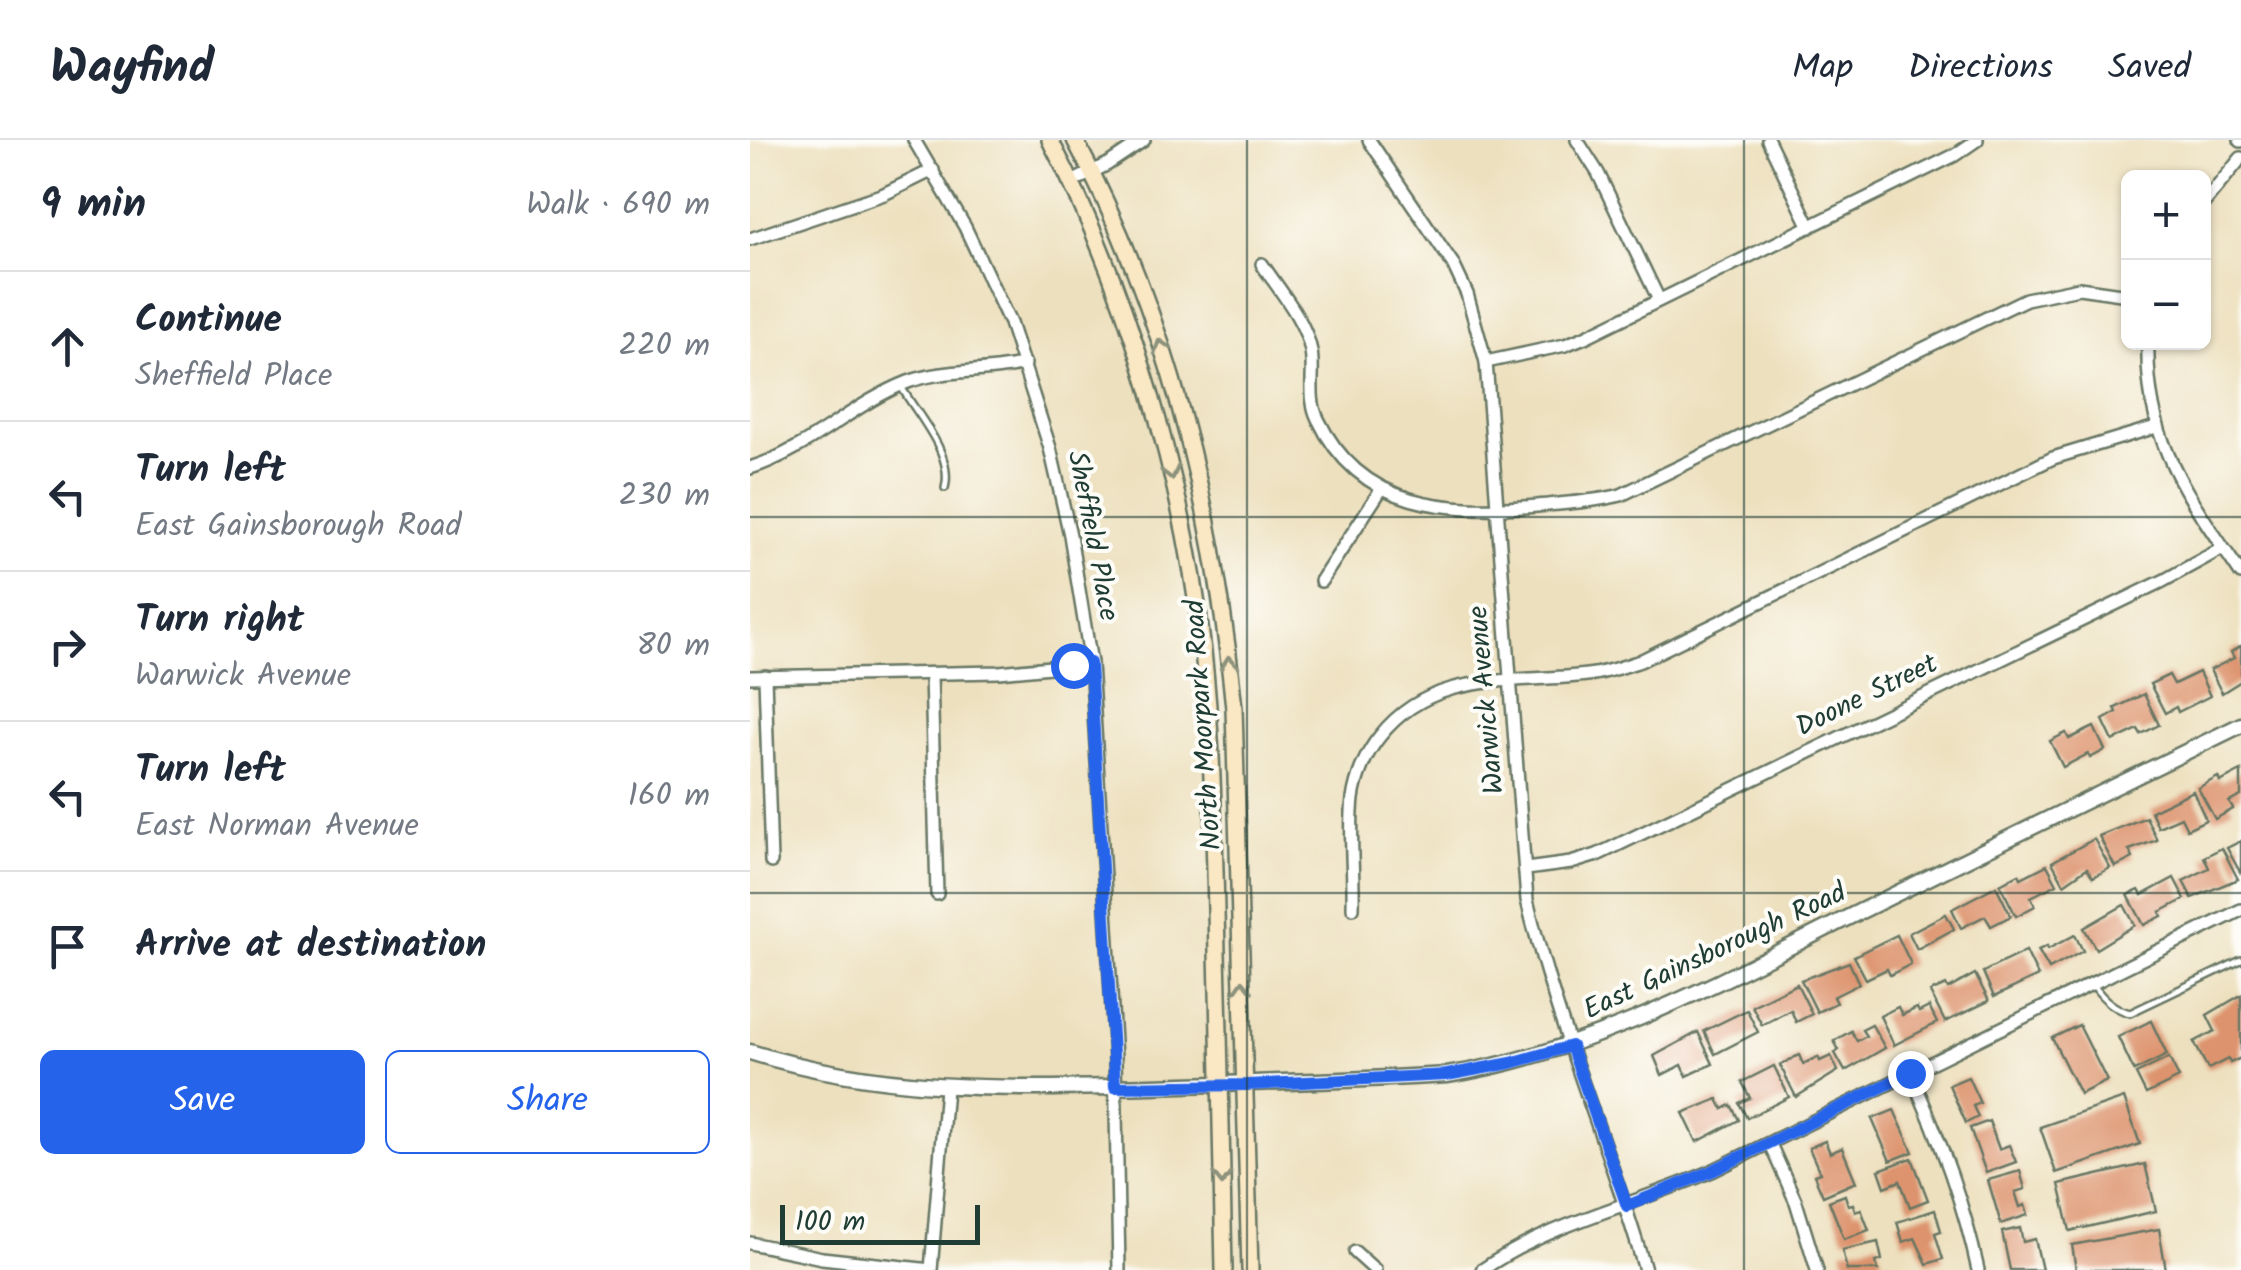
<!DOCTYPE html>
<meta charset="utf-8">
<style>
:root{--surface:#fff;--page:#f2f2f3;--text:#1f2937;--muted:#747a83;--line:#e0e1e3;--accent:#2563eb}
body{margin:0;font-family:Kalam,sans-serif;background:var(--page);color:var(--text)}
.controls{position:absolute;right:30px;top:30px;display:grid;overflow:hidden;border-radius:15px;box-shadow:0 2px 8px #0004}
.controls button{width:90px;height:90px;display:grid;place-items:center;padding:0;border:0;border-bottom:2px solid var(--line);background:var(--surface);color:var(--text);font:50px sans-serif}
.scale{position:absolute;left:30px;bottom:25px;width:200px;box-sizing:border-box;padding-left:10px;border:5px solid #1f3d34;border-top:0;font-size:28px;line-height:35px;white-space:nowrap;color:#1f3d34;-webkit-text-stroke:8px #fdfcf7;paint-order:stroke}
.stop{position:absolute;width:30px;height:30px;margin:-22px;border:8px solid #2563eb;border-radius:50%;background:#fff}
.stop.end{background:#2563eb;border-color:#fff;box-shadow:0 2px 10px #0008}
.list{margin:0;padding:0;list-style:none}
h2{display:flex;justify-content:space-between;align-items:center;height:130px;margin:0;padding:0 40px;font-size:42px}
h2 small{font-size:32px;font-weight:400;color:var(--muted)}
.list li{display:grid;grid-template-columns:65px 1fr auto;gap:30px;align-items:center;box-sizing:border-box;height:150px;padding:0 40px;border-top:2px solid var(--line)}
.list b{display:block;font-size:38px;white-space:nowrap}
.list p{margin:0;font-size:32px;white-space:nowrap;color:var(--muted)}
.list em{font-size:32px;font-style:normal;color:var(--muted)}
.actions{display:flex;gap:20px;padding:30px 40px}
.actions a{flex:1;padding:22px 0;border:2px solid var(--accent);border-radius:15px;text-align:center;font-size:35px;color:var(--accent)}
.actions .main{background:var(--accent);color:#fff}
.icon{flex:none;width:55px;height:55px;fill:none;stroke:currentColor;stroke-width:2;stroke-linecap:round;stroke-linejoin:round}
.map{position:relative;flex:none;width:1491px;height:1130px;overflow:hidden}
header{display:flex;align-items:center;gap:60px;box-sizing:border-box;height:140px;padding:0 50px;background:var(--surface);border-bottom:2px solid var(--line)}
header strong{font-size:48px}
nav{display:flex;gap:55px;margin-inline-start:auto;font-size:35px}
main{display:flex}
aside{flex:1;background:var(--surface)}
.map>svg:first-child{display:block}
.building{fill:#dd936d}
.lines{fill:none;stroke-linecap:round;stroke-linejoin:round}
.service-casing{stroke:#677664;stroke-width:10}
.minor-casing{stroke:#677664;stroke-width:16}
.tertiary-casing{stroke:#677664;stroke-width:19}
.secondary-casing{stroke:#677664;stroke-width:20}
.service{stroke:#fff;stroke-width:5}
.minor{stroke:#fff;stroke-width:11}
.tertiary{stroke:#fff;stroke-width:14}
.secondary{stroke:#fae7c3;stroke-width:15}
.oneway{stroke:#8c927c}
.route{stroke:#2563eb;stroke-width:12}
.grid{fill:none;stroke:#1f3d34;stroke-width:2.5;stroke-opacity:0.55}
.labels{text-anchor:middle;dominant-baseline:central;stroke-width:8;stroke-linejoin:round;paint-order:stroke}
.street-label{font-size:28px;fill:#1f3d34;stroke:#fdfcf7}
</style>
<header>
<strong>Wayfind</strong>
<nav><a>Map</a><a>Directions</a><a>Saved</a></nav>
</header>
<main>
<aside>
<h2>9 min<small>Walk · 690 m</small></h2>
<ul class="list">
<li><svg class="icon" aria-label="ahead" viewBox="0 0 24 24"><path d="M12 20V5M6 11l6-6 6 6"/></svg><div><b>Continue</b><p>Sheffield Place</p></div><em>220 m</em></li>
<li><svg class="icon" aria-label="left" viewBox="0 0 24 24"><path d="M17 20v-9H6M10 6l-5 5 5 5"/></svg><div><b>Turn left</b><p>East Gainsborough Road</p></div><em>230 m</em></li>
<li><svg class="icon" aria-label="right" viewBox="0 0 24 24"><path d="M7 20v-9h11M14 6l5 5-5 5"/></svg><div><b>Turn right</b><p>Warwick Avenue</p></div><em>80 m</em></li>
<li><svg class="icon" aria-label="left" viewBox="0 0 24 24"><path d="M17 20v-9H6M10 6l-5 5 5 5"/></svg><div><b>Turn left</b><p>East Norman Avenue</p></div><em>160 m</em></li>
<li><svg class="icon" aria-label="arrive" viewBox="0 0 24 24"><path d="M6 21V4h12l-3 4 3 4H6"/></svg><div><b>Arrive at destination</b></div></li>
</ul>
<div class="actions"><a class="main">Save</a><a>Share</a></div>
</aside>
<div class="map">
<svg width="1491" height="1130" viewBox="0 0 1491 1130">
<rect width="100%" height="100%" fill="#fdfcf7"/>
<filter id="ink" filterUnits="userSpaceOnUse"><feTurbulence type="fractalNoise" baseFrequency=".01" numOctaves="2"/><feDisplacementMap in="SourceGraphic" scale="20" xChannelSelector="R" yChannelSelector="G"/><feConvolveMatrix kernelMatrix="1 2 1 2 8 2 1 2 1" color-interpolation-filters="sRGB"/></filter>
<filter id="wash" filterUnits="userSpaceOnUse"><feTurbulence type="fractalNoise" baseFrequency=".0048" numOctaves="4" result="noise"/><feDisplacementMap in="SourceGraphic" scale="40" xChannelSelector="R" yChannelSelector="G"/><feGaussianBlur stdDeviation="2.25" result="paint"/><feColorMatrix in="noise" values="0 0 0 0 0 0 0 0 0 0 0 0 0 0 0 0 0 1.4 0 .05"/><feComposite in="paint" operator="in"/></filter>
<g filter="url(#wash)">
<rect width="100%" height="100%" fill="#ede0be"/>
<g id="blocks">
<g class="building">
<polygon points="1491,506 1491,541 1472,553 1460,530 1484,518 1481,512"/>
<polygon points="1449,532 1460,556 1428,572 1426,567 1415,573 1400,544 1419,535 1424,544"/>
<polygon points="1394,554 1409,585 1391,594 1388,589 1363,601 1353,580 1367,572 1365,568"/>
<polygon points="1344,587 1355,610 1340,618 1338,614 1313,627 1300,601 1316,593 1319,599"/>
<polygon points="1491,631 1491,656 1479,662 1483,669 1465,679 1448,648 1468,637 1470,642"/>
<polygon points="1443,651 1456,680 1437,689 1431,677 1408,687 1401,671"/>
<polygon points="1396,677 1407,700 1379,710 1383,718 1365,727 1349,696"/>
<polygon points="1344,699 1360,728 1343,737 1337,728 1314,744 1302,722"/>
<polygon points="1491,701 1491,734 1477,708"/>
<polygon points="1472,708 1488,739 1442,758 1433,741 1459,728 1454,717"/>
<polygon points="1297,725 1307,744 1281,757 1285,766 1266,776 1250,744 1269,734 1271,738"/>
<polygon points="1424,738 1435,759 1410,772 1412,776 1394,785 1378,755 1389,750 1392,755"/>
<polygon points="1246,746 1261,776 1241,786 1235,776 1211,788 1202,769"/>
<polygon points="1374,765 1385,785 1346,809 1334,788"/>
<polygon points="1196,774 1204,789 1167,809 1159,793"/>
<polygon points="1147,795 1161,824 1140,835 1137,829 1116,839 1104,816"/>
<polygon points="1325,795 1333,811 1299,829 1288,810 1297,806 1298,809"/>
<polygon points="1276,811 1288,836 1244,857 1233,832"/>
<polygon points="1099,822 1109,844 1083,857 1086,863 1067,872 1051,840"/>
<polygon points="1225,834 1239,861 1195,882 1180,852 1196,845 1198,849"/>
<polygon points="1047,844 1062,874 1046,882 1041,870 1012,885 1002,866"/>
<polygon points="1491,855 1491,918 1480,923 1478,919 1458,929 1444,902 1465,891 1457,875"/>
<polygon points="1148,867 1152,875 1167,868 1169,872 1179,867 1187,883 1144,905 1130,876"/>
<polygon points="997,870 1008,892 965,914 954,891"/>
<polygon points="1401,881 1417,915 1384,931 1368,897"/>
<polygon points="1122,885 1135,908 1095,931 1085,913 1089,910 1084,901 1101,891 1107,901 1116,896 1112,890"/>
<polygon points="1329,885 1357,941 1330,954 1302,898"/>
<polygon points="948,892 963,924 937,936 932,925 912,935 904,916"/>
<polygon points="1049,915 1053,924 1068,917 1070,921 1081,916 1088,931 1046,957 1030,925"/>
<polygon points="1419,918 1429,938 1396,954 1386,934"/>
<polygon points="1024,926 1039,957 997,978 989,963 1000,958 992,942"/>
<polygon points="1218,937 1230,963 1223,966 1228,977 1216,983 1199,945"/>
<polygon points="1374,958 1390,1004 1306,1033 1290,987"/>
<polygon points="968,959 973,969 981,965 989,980 947,1002 933,973"/>
<polygon points="1144,970 1163,1012 1140,1021 1122,979"/>
<polygon points="1239,981 1249,1009 1259,1005 1266,1022 1236,1033 1220,988"/>
<polygon points="1075,1001 1080,1013 1092,1008 1106,1042 1073,1056 1064,1035 1070,1033 1059,1008"/>
<polygon points="1162,1018 1178,1060 1160,1067 1150,1041 1135,1047 1129,1030"/>
<polygon points="1395,1024 1406,1071 1320,1091 1309,1044"/>
<polygon points="1270,1031 1275,1049 1265,1052 1270,1067 1275,1065 1278,1075 1251,1084 1238,1040"/>
<polygon points="1095,1055 1098,1065 1103,1064 1105,1071 1111,1069 1119,1090 1094,1099 1079,1061"/>
<polygon points="1185,1070 1191,1091 1185,1093 1193,1119 1177,1124 1165,1098 1153,1102 1147,1082"/>
<polygon points="1270,1088 1273,1102 1285,1099 1292,1130 1260,1130 1252,1092"/>
<polygon points="1409,1089 1416,1130 1326,1130 1322,1105"/>
<polygon points="1128,1102 1132,1120 1126,1122 1128,1130 1097,1130 1092,1110"/>
</g>
</g>
</g>
<g filter="url(#ink)">
<use href="#blocks" fill-opacity="0" stroke="#677664" stroke-width="2.5"/>
<g class="lines">
<defs>
<g id="service">
<path d="M152,248C167,275 204,314 195,348"/>
<path d="M1344,846C1353,859 1365,869 1380,873L1491,820"/>
</g>
<g id="minor">
<polyline points="164,0 215,87 260,183 300,308 320,395 341,523 365,918 369,1130"/>
<path d="M619,0L703,124L717,154L736,222L777,760C807,886 859,1006 895,1130"/>
<polyline points="827,0 848,33 909,160"/>
<polyline points="1018,0 1060,87"/>
<polyline points="1490,0 1491,1"/>
<polyline points="320,43 358,24 394,0"/>
<polyline points="1454,63 1491,18"/>
<polyline points="0,99 134,54 183,30"/>
<path d="M512,124C529,150 555,179 561,211C565,234 557,257 568,279C611,370 699,373 787,366C815,363 844,362 871,355L1276,159L1329,148L1378,155"/>
<path d="M1398,202C1395,304 1438,355 1491,434"/>
<polyline points="736,222 815,205 835,197 1205,15 1227,0"/>
<path d="M0,328C59,310 102,264 158,242C196,228 236,234 275,224"/>
<polyline points="571,441 632,348"/>
<polyline points="181,535 187,754"/>
<polyline points="15,536 21,722"/>
<polyline points="0,537 249,532 341,523"/>
<polyline points="776,729 821,723 847,715 1413,441 1473,408"/>
<path d="M603,768C604,732 599,694 603,659C606,637 616,613 630,596C683,529 762,544 837,535C856,533 872,527 890,521L1303,318L1406,287"/>
<path d="M1160,933C1190,998 1213,1060 1228,1130"/>
<polyline points="1020,1004 1046,1062 1067,1130"/>
<polyline points="0,1103 72,1118 181,1130"/>
<polyline points="605,1112 625,1130"/>
<polyline points="181,1130 196,948"/>
<path d="M732,1130C801,1082 885,1065 962,1031L1491,770"/>
</g>
<path id="tertiary" d="M0,912C134,954 263,949 400,946C499,943 598,941 697,935C844,912 972,840 1103,775C1232,711 1362,648 1491,585"/>
<g id="secondary">
<path d="M300,0C378,148 435,346 453,511C461,584 463,657 465,730C469,863 471,997 474,1130"/>
<path d="M325,0C418,175 465,371 484,568L500,1130"/>
</g>
</defs>
<use href="#service" class="service-casing"/>
<use href="#minor" class="minor-casing"/>
<use href="#tertiary" class="tertiary-casing"/>
<use href="#secondary" class="secondary-casing"/>
<use href="#service" class="service"/>
<use href="#minor" class="minor"/>
<use href="#tertiary" class="tertiary"/>
<use href="#secondary" class="secondary"/>
</g>
<defs><path id="oneway-chevron" d="M-2-3.5L2.5 0L-2 3.5" fill="none" stroke-width="1.6" stroke-linecap="round" stroke-linejoin="round" transform="scale(2.5)"/></defs>
<g class="oneway">
<use href="#oneway-chevron" transform="translate(411 206) rotate(-108)"/>
<use href="#oneway-chevron" transform="translate(421 333) rotate(76)"/>
<use href="#oneway-chevron" transform="translate(479 523) rotate(-96)"/>
<use href="#oneway-chevron" transform="translate(493 847) rotate(-92)"/>
<use href="#oneway-chevron" transform="translate(472 1038) rotate(89)"/>
</g>
</g>
<g class="lines" filter="url(#ink)">
<polyline class="route" points="323,525 340,523 365,947 496,945 697,935 761,923 821,906 877,1066 962,1031 1160,933"/>
</g>
<path class="grid" d="M497,0V1130M994,0V1130M0,377H1491M0,753H1491"/>
<g class="labels">
<g class="street-label">
<text transform="translate(342 396) rotate(79)">Sheffield Place</text>
<text transform="translate(1117 556) rotate(-26)">Doone Street</text>
<text transform="translate(737 560) rotate(-95)">Warwick Avenue</text>
<text transform="translate(454 585) rotate(-94)">North Moorpark Road</text>
<text transform="translate(965 812) rotate(-25)">East Gainsborough Road</text>
</g>
</g>
</svg>
<div class="controls">
<button>+</button>
<button>−</button>
</div>
<div class="scale">100 m</div>
<div class="stop" style="left:323px;top:525px"></div>
<div class="stop end" style="left:1160px;top:933px"></div>
</div>
</main>
